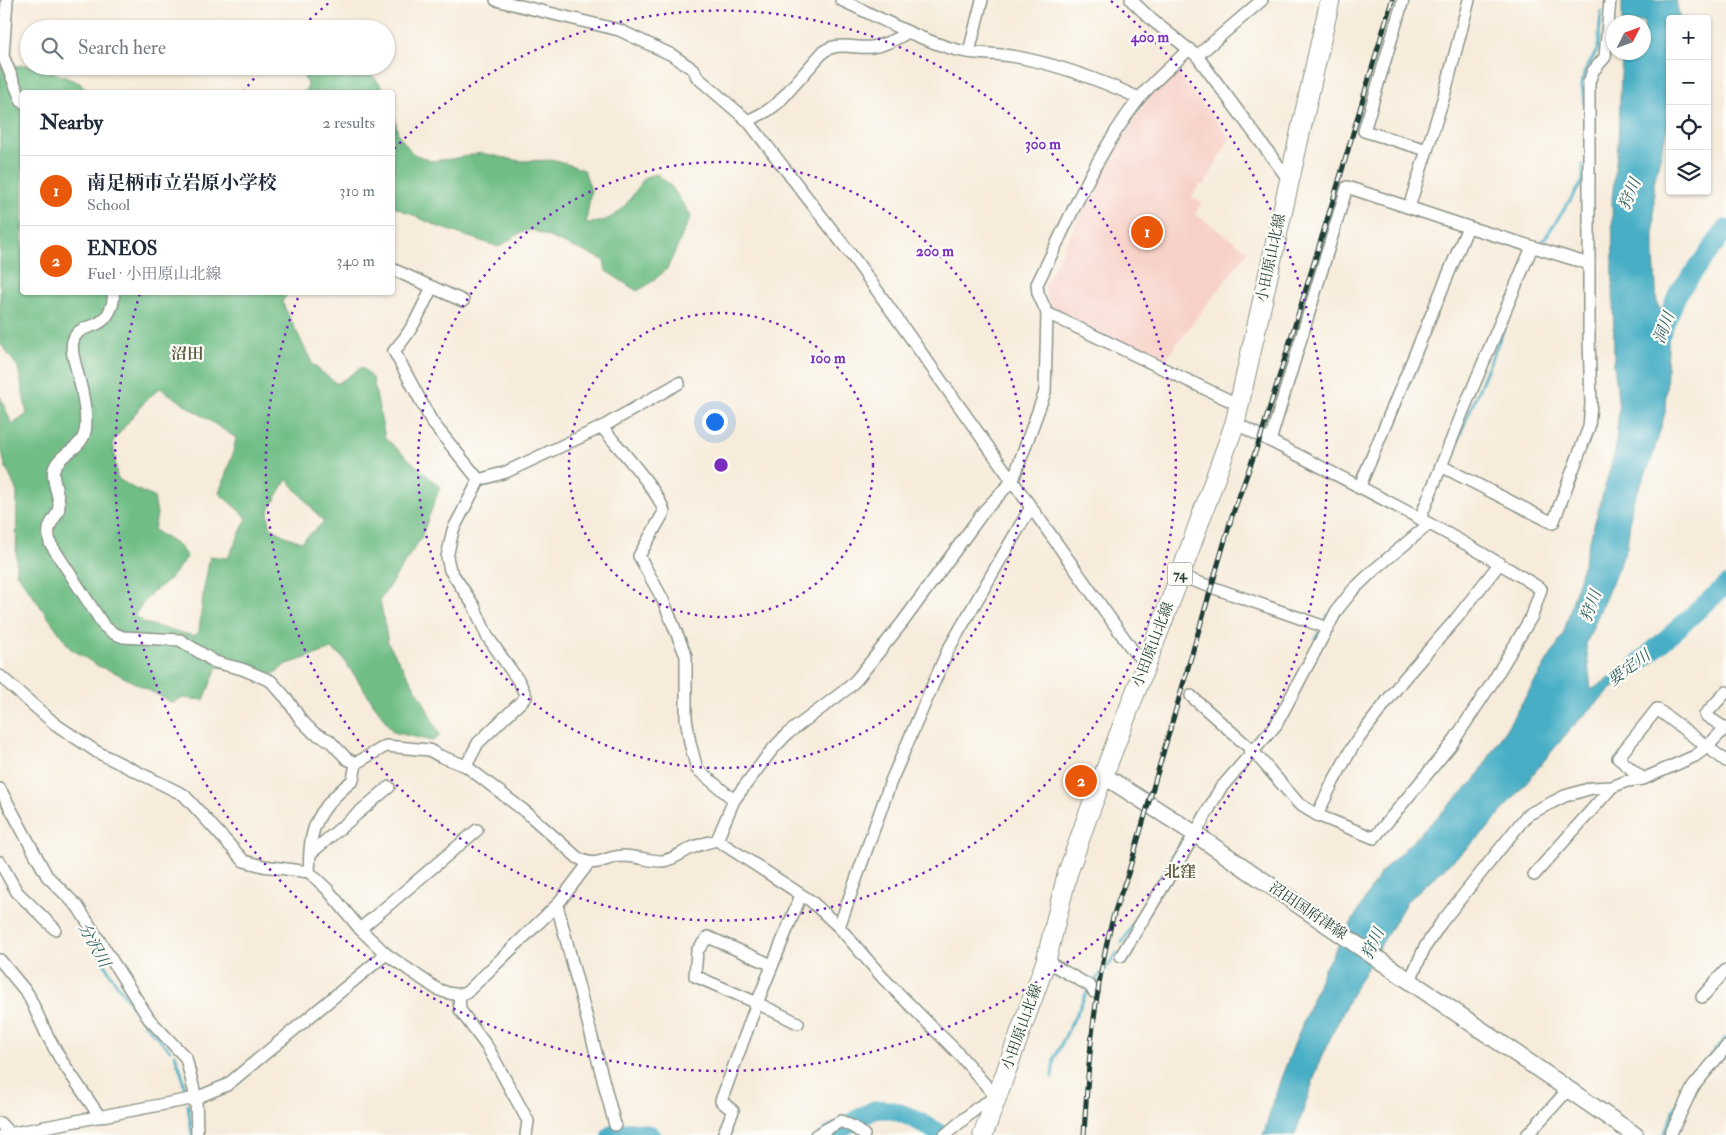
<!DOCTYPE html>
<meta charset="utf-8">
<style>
:root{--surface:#fff;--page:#f2f2f3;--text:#1f2937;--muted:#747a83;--line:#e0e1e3;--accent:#ea580c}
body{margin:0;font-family:"IM FELL Double Pica","Noto Serif JP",serif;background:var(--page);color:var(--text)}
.controls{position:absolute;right:15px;top:15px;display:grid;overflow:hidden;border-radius:5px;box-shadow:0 1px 4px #0004}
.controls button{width:45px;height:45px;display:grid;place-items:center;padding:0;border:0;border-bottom:1px solid var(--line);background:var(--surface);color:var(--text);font:25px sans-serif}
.compass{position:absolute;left:1606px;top:15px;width:45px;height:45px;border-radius:50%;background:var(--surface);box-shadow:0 1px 4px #0004;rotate:48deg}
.you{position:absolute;left:714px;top:421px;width:18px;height:18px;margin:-12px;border:4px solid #fff;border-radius:50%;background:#1a73e8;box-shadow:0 0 0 8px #1a73e833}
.badge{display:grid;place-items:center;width:32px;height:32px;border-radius:50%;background:var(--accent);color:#fff;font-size:16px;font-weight:700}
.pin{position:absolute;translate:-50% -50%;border:2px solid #fff;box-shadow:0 1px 5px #0006}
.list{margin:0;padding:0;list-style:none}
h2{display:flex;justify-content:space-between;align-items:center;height:65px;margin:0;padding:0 20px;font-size:21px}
h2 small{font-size:16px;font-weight:400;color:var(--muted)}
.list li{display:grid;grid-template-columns:32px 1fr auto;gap:15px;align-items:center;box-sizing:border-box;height:70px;padding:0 20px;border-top:1px solid var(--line)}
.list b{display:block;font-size:19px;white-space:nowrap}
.list p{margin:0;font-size:16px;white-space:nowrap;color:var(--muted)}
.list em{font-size:16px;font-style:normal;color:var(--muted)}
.icon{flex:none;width:28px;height:28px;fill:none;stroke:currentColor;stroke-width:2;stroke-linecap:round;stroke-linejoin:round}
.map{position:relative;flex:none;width:1726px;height:1135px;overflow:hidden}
.search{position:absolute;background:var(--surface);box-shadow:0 1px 4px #0004;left:20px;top:20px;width:375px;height:55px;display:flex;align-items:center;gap:12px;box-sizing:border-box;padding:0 18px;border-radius:28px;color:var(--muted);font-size:19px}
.panel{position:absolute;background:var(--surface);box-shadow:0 1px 4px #0004;left:20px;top:90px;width:375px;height:205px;border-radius:5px}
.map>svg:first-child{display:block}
.built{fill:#f7d1c8}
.forest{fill:#70bd86;stroke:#487d5d;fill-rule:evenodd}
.water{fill:#46aec5;stroke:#32767c}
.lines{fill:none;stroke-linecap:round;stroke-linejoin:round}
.stream{stroke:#46aec5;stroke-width:3}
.river{stroke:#46aec5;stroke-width:19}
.minor-casing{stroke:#8b9488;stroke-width:14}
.secondary-casing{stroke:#8b9488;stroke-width:19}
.primary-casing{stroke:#8b9488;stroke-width:21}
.minor{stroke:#fff;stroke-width:11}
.secondary{stroke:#fff;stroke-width:16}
.primary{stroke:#fff;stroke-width:19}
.rail-casing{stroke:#1f3d34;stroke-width:5}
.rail{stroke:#fdfcf7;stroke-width:3;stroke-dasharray:9;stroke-linecap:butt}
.ring{fill:none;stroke:#7b2cbf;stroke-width:2.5;stroke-dasharray:2.5 5}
.labels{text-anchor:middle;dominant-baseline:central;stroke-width:4.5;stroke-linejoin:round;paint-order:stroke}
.shield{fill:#fdfcf7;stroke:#62766e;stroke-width:1}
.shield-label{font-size:14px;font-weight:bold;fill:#1f3d34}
.street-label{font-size:15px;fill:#1f3d34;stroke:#fdfcf7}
.water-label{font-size:16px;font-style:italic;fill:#2b5f60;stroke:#fdfcf7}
.neighbourhood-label{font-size:16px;font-weight:bold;fill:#5d5e40;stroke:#fdfcf7}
.centre{fill:#7b2cbf;stroke:#fdfcf7;stroke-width:2.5}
.ring-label{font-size:15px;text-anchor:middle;font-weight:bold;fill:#7b2cbf;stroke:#fdfcf7;stroke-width:4.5;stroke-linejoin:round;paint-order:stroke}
</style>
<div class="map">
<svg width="1726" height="1135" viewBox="0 0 1726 1135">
<rect width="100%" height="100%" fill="#fdfcf7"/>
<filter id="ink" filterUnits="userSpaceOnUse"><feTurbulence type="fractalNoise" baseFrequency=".02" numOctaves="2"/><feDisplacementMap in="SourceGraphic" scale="10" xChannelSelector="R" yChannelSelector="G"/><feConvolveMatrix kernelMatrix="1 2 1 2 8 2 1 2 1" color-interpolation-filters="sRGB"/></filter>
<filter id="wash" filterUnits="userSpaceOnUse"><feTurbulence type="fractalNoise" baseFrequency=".0096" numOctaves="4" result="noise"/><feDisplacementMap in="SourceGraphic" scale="20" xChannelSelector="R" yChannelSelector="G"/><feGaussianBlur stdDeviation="1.12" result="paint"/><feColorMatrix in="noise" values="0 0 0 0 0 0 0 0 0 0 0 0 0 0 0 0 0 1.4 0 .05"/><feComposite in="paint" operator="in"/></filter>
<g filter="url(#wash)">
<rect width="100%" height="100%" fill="#f7ecdb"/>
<polygon class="built" points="1175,71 1230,138 1204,186 1200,184 1192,197 1202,202 1195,214 1248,251 1162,363 1053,310 1044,290 1045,285 1115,148 1152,93"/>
<g class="forest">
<path d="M26,65L47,70L80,83L87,92H22V292L288,293L282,302L313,365L337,384L362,367L373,379L385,438L440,487L421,538L380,600L388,643L422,699L440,736L432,741L393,732L342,657L332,649L285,665L274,674L217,667L204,700L182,698L173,703L114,672L98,666L70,648L16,572L17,492L5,465L0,444V396L12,425L27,414L18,367L0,343V67ZM160,388L236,438L232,457L219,493L247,518L228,558L210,556L204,588L199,631L194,636L144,623L135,614L152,592L168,581L187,557L180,547L154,530L157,514L154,497L133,488L117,478L113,441L146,400ZM287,479L324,522L301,542L283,535L270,526L268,512Z"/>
<polygon points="299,66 356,66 374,77 386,92 304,92 308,86"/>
<path d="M393,109L398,134L412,153L431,161L451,159L481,153L520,161L556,160L584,170L591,190L586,223C618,224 629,200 645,177L657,174L671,186L691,216L667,269L649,284L637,291L606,271L604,260L532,230L520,233L499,247L439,227L393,206Z"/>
</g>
<polygon class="water" points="1622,0 1676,0 1680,19 1670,19 1670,116 1654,183 1654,255 1657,303 1669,328 1665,413 1652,459 1632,504 1627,547 1586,644 1591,690 1657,648 1599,701 1573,726 1484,833 1407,901 1351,995 1321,1058 1295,1135 1263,1135 1281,1078 1324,969 1381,872 1475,780 1563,635 1615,451 1619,409 1614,364 1612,198 1618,144 1622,53 1644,52 1644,22 1622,22"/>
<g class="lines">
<g class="stream">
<polyline points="1584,103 1582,86 1584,73 1598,49 1601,12"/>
<polyline points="1528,270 1543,241 1583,181 1583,164"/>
<polyline points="1447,466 1522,285"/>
<polyline points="1316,638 1328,615"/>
<polyline points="1253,743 1275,716"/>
<polyline points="1191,827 1210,796"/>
<polyline points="51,887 60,900 79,917"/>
<polyline points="88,933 112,977 144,1023 170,1050"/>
<polyline points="1122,943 1186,834"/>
<polyline points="1091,985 1112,961 1117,953"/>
<polyline points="175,1054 182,1075 185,1090"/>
<polyline points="1696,1074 1719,1045 1726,1038"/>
<polyline points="1052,1077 1054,1059 1088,990"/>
<polyline points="188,1105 192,1135"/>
<polyline points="1663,1135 1680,1098 1687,1087"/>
</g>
<g class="river">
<polyline points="1658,346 1660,336 1678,293 1726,229"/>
<polyline points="1638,664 1726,585"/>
<path d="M611,1135C624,1130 637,1131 651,1135"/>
<path d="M831,1135C842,1129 864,1114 875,1110C893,1105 925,1124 940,1134"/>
</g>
</g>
</g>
<g filter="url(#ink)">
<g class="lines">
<defs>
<g id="minor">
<polyline points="7,0 3,56 22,102"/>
<polyline points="496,0 619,30 672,55 694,70 697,77 748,121 856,261 1134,652 1147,663"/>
<path d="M841,0C879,17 916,39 957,50C976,55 997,53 1017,57C1060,65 1100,80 1139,98"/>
<polyline points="1131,0 1152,20 1197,56 1289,180"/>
<polyline points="1403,0 1364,131 1427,150"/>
<polyline points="969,52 982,0"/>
<polyline points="1197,56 1262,0"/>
<path d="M748,121L767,111L778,103L823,52C837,41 856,49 872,47C886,45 897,39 908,32"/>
<polyline points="1409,207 1444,96 1469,0"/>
<polyline points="392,269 463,301"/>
<path d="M432,287C420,312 413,330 394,351L432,422L479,480"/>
<path d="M113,292C115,304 108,319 97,324C86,329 77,328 73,341C70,351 76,365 78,375C82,389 88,417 85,432C81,450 59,453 54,469C51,480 59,493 59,504C60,520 44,519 50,543L104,626L113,633L123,637L180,640L215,662L242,669L271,681L287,699L301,720L314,733L329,740L347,759L356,763L386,746L429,750L440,756L466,766L527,813L578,858C599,869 602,857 623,856C636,856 649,861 662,861C674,860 683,851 694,847C701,844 709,842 717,840L734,800L771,751L787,734L848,688L857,679L902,623L984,511L1013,480L1045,392L1047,313L1038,293L1037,284C1068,223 1095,155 1138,100C1152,82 1172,66 1189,49"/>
<polyline points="1047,313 1239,405"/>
<path d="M1235,423C1338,476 1443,527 1541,589L1532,616L1492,683L1451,745L1374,838L1317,815L1333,782L1353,746L1402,681L1456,619L1500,563"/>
<polyline points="602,427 679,383"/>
<polyline points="1270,441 1347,187 1468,227 1589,264"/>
<polyline points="1441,466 1553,523 1589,427 1591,404 1589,339 1589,82 1593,71 1605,57 1610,0"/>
<polyline points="1359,488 1468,227"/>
<polyline points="1420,519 1463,411 1532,247"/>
<polyline points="1180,576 1328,628"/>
<path d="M0,676L55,724L97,752L184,795L244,861L263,866L309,872L327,889L360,929L386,954L437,989C447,993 456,996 466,993L557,905L588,864"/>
<polyline points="1191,696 1253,751 1299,804 1317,815"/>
<polyline points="1725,728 1705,715 1726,692"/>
<path d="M466,766L478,743L526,697L520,683L487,636L474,606L450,570L447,557L453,530L479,480L506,472L602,427C616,445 660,492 664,512L639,556L663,600L686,656V718L690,743L697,769L734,800"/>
<polyline points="1643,779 1618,758 1657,709 1726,761"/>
<polyline points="0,789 47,876 78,907 149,1019 186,1058 196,1098 197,1135"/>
<polyline points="717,840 811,901 839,927 883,978 958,1053 996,1097 977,1108 945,1135"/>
<polyline points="311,853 389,787"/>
<polyline points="0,862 17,892 55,929"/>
<path d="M309,872C310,860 309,848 312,836C317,812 335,795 353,780L356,763"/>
<polyline points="1534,875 1612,787"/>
<polyline points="557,905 615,1125"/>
<polyline points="839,927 891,781 948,650 1031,507"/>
<polyline points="360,929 477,830"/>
<polyline points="1121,956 1195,834 1220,789 1276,725 1337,610 1353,590 1374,570 1429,524"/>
<polyline points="0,960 28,994 46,1033 61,1060 100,1117"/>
<polyline points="1046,961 1090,986 1094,992"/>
<polyline points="772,965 708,937 697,951 695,976 757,1003 798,1023"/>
<polyline points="1410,980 1425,947 1441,923 1527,815 1565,796 1592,788 1612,787 1627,781 1643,779 1695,756 1707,747 1726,727"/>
<polyline points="459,995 460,1010 488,1048 528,1121 526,1135"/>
<polyline points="1702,997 1726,970"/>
<polyline points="0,1123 9,1133"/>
<polyline points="3,1135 196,1098 227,1085 386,954"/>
<polyline points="723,1135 733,1111 721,1101 757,1003 801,895"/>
<polyline points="816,1135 841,1121 855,1128 864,1135"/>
<polyline points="1527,1135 1568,1090"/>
<polyline points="1670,1135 1693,1087 1726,1047"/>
</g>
<polyline id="secondary" points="1103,775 1195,834 1635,1135"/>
<polyline id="primary" points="983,1135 1046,961 1067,875 1087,818 1180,576 1235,423 1330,0"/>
</defs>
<use href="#minor" class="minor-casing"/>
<use href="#secondary" class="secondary-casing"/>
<use href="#primary" class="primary-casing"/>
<use href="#minor" class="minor"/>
<use href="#secondary" class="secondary"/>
<use href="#primary" class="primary"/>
<defs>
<path id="rail" d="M1084,1135C1088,1064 1094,994 1111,925C1115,908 1122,891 1128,874L1232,516L1261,436L1338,184L1392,0"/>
</defs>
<use href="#rail" class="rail-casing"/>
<use href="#rail" class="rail"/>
</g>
</g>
<g class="ring">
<circle cx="721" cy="465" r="152"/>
<circle cx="721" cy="465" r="303"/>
<path d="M394 149A455 455 0 1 1 299 295"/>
<path d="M243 92A606 606 0 0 1 264 67M304 25A606 606 0 0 1 331 1M1111 1A606 606 0 1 1 140 293"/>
</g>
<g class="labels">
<rect class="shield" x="1167.5" y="562.5" width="25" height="23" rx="4"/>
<g class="shield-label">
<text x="1180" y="574">74</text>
</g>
<g class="street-label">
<text transform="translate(1271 258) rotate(-78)">小田原山北線</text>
<text transform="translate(1153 645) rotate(-69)">小田原山北線</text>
<text transform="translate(1308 911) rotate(34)">沼田国府津線</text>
<text transform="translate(1022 1027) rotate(-70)">小田原山北線</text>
</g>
<g class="water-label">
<text transform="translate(1630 194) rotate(-67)">狩川</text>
<text transform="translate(1664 328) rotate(-69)">洞川</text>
<text transform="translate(1591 606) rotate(-70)">狩川</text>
<text transform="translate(1629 668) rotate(-37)">要定川</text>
<text transform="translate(1373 944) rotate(-65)">狩川</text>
<text transform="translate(94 945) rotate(61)">分沢川</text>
</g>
<g class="neighbourhood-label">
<text x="187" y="354">沼田</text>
<text x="1180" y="872">北窪</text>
</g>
</g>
<circle cx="721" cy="465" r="8" class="centre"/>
<g class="ring-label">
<text x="1150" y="42">400 m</text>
<text x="1043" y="149">300 m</text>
<text x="935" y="256">200 m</text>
<text x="828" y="363">100 m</text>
</g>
</svg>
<div class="controls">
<button>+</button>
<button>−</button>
<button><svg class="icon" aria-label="locate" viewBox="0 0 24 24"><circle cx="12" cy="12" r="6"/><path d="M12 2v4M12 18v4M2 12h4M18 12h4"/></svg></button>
<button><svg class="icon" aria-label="layers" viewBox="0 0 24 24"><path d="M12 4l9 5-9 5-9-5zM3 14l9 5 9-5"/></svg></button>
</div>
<svg class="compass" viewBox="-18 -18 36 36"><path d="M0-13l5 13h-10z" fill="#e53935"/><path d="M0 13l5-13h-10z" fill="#747a83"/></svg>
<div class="you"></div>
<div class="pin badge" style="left:1147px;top:232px">1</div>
<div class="pin badge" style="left:1081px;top:781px">2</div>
<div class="search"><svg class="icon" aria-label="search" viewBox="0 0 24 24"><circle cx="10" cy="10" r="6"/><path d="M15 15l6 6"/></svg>Search here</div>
<section class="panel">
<h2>Nearby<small>2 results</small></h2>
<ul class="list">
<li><span class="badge">1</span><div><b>南足柄市立岩原小学校</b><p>School</p></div><em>310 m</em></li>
<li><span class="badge">2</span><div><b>ENEOS</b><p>Fuel · 小田原山北線</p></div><em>340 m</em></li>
</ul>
</section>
</div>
